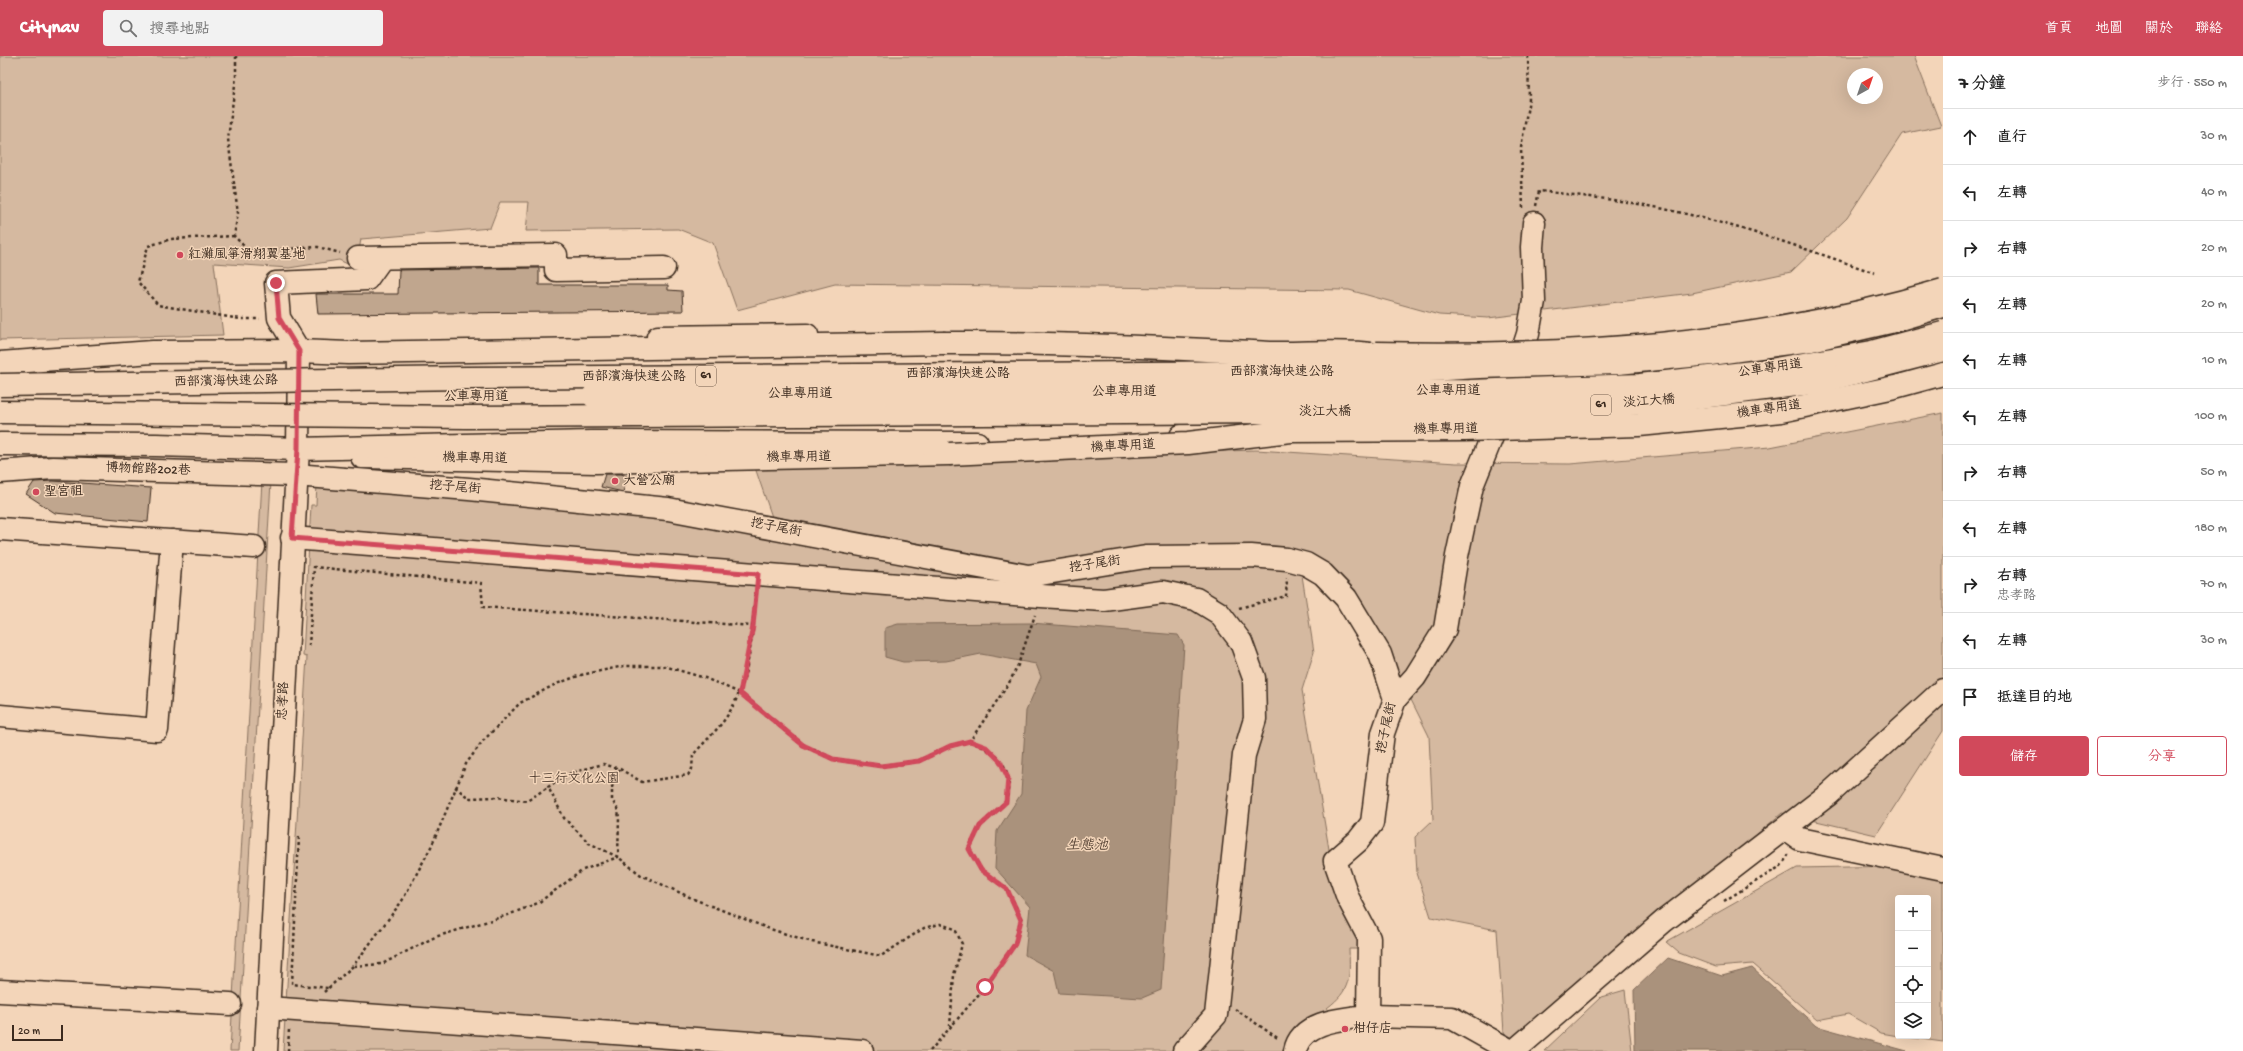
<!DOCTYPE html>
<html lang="zh-TW">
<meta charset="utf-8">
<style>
:root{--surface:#fff;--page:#f2f2f2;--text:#222;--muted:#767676;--line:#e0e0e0;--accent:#d1495b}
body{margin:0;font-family:"Gochi Hand","LXGW WenKai TC",sans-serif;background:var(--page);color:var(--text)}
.controls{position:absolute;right:12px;bottom:12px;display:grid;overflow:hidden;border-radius:4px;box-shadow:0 4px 16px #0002}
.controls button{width:36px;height:36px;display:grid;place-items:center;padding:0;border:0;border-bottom:1px solid var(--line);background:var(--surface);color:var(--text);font:20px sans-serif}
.compass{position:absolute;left:1847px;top:12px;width:36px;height:36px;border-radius:50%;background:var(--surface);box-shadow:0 4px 16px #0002;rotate:40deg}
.scale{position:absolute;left:12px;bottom:10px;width:51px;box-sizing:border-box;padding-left:4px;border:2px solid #3b2a1e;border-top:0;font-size:11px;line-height:14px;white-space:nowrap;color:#3b2a1e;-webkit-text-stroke:3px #f3d5b9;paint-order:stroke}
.stop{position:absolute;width:12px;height:12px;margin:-9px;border:3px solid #d1495b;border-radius:50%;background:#fff}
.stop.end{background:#d1495b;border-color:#fff;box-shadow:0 1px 4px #0008}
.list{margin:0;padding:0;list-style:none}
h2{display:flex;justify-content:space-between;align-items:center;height:52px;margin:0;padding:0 16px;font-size:17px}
h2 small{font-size:13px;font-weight:400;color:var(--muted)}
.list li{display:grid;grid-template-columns:26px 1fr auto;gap:12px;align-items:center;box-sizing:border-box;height:56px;padding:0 16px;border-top:1px solid var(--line)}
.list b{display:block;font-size:15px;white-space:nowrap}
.list p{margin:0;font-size:13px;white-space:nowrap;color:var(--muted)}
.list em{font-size:13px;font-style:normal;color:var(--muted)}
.actions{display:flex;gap:8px;padding:12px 16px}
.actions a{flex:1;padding:9px 0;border:1px solid var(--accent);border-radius:4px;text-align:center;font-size:14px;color:var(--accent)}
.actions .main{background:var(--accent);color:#fff}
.icon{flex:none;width:22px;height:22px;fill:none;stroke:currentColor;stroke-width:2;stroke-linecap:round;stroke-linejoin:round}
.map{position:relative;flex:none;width:1943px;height:995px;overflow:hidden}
header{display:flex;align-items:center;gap:24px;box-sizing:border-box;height:56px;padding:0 20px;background:var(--accent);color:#fff}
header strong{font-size:19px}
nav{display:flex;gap:22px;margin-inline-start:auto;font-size:14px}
.search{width:280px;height:36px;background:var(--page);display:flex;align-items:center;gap:10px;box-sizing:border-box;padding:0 14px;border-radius:4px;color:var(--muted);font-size:15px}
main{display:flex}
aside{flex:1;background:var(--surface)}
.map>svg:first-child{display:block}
.green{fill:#d5b9a0;stroke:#88725f;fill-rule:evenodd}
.water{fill:#aa927c;stroke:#7e6856}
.building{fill:#c0a68e;stroke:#3b2a1e}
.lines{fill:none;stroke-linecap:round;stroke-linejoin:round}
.minor-casing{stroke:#3b2a1e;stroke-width:25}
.highway-casing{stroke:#3b2a1e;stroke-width:25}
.path{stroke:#3b2a1e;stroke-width:2.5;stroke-dasharray:3 3;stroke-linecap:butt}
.minor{stroke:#f3d5b9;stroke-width:22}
.highway{stroke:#f3d5b9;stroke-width:22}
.minor-bridge-casing{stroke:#3b2a1e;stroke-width:25;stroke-linecap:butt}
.highway-bridge-casing{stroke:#3b2a1e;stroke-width:25;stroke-linecap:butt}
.minor-bridge{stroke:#f3d5b9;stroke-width:22}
.highway-bridge{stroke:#f3d5b9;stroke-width:22}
.route{stroke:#d1495b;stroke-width:5}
.poi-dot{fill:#d1495b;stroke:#f3d5b9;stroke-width:1.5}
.labels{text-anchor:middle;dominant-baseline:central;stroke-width:3;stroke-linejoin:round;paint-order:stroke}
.shield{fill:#f3d5b9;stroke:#725d4c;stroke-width:1}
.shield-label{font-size:12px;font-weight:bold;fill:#3b2a1e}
.poi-label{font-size:13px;fill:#3b2a1e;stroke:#f3d5b9;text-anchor:start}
.street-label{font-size:13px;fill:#3b2a1e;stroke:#f3d5b9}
.park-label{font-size:13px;fill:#523f32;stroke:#f3d5b9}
.water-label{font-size:14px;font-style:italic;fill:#574436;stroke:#f3d5b9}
</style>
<header>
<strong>Citynav</strong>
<div class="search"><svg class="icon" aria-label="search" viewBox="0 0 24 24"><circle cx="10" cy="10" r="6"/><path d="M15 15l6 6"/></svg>搜尋地點</div>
<nav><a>首頁</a><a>地圖</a><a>關於</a><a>聯絡</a></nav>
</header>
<main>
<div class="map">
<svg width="1943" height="995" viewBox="0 0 1943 995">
<rect width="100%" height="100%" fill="#f3d5b9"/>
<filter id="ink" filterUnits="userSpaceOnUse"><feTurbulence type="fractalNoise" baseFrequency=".025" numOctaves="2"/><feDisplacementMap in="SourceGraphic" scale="8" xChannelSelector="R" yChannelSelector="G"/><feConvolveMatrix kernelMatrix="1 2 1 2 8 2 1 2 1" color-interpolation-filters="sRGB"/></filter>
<g filter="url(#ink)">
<g class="green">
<path d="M0,0H1914L1941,70L1902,78L1847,162L1791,216L1692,237L1488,262L1439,259L1349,234L835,228L737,254L713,187L678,173L526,175L529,146H500L490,172L361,183L356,212L339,204L289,212L214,207L223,279L0,284ZM1853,18H1877V42H1853Z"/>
<polygon points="1943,357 1943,675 1876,779 1782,757 1515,984 1504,976 1497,874 1431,861 1417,817 1415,781 1433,764 1429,680 1362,545 1308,503 1030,512 773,464 751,400 958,404 1256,394 1456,407 1570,408 1770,391"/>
<polygon points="262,425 271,426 238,995 230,995"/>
<path d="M317,427L629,454L1026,525L1133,511L1250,508L1301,513L1314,596L1302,634L1331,805L1365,893H1349C1350,922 1351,934 1327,952L1330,962L1290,995H283L307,601L303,600L311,449H316Z"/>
<polygon points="1901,810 1943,822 1943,986 1899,980 1928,980 1928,842 1898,842 1898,980 1881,977 1848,958 1817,964 1753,908 1716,911 1679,897 1666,886 1797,812"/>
<polygon points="1625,934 1632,995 1544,995 1601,941"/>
</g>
<g class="water">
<polygon points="1031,567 1178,579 1184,589 1161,934 1142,942 1059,937 1054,915 1025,899 1030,851 995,812 997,775 1021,738 1026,655 1041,621 1036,608 981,598 946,605 903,606 885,601 885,572 898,568"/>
<polygon points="1668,902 1722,920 1752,912 1816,970 1907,995 1635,995 1634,934"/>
</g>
<g class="building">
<polygon points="539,212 539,229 668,229 668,234 682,235 683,255 318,258 316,238 398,238 399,214"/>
<polygon points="605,418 621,418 628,420 623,436 601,431"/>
<polygon points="53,425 151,432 148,466 55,457 26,438 34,426"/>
</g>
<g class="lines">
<defs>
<g id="minor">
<polyline points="358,202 556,199 556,214 664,212"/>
<polyline points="658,281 807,279"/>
<polyline points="299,295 279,262 276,227 367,223 382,202"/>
<polyline points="299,342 593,340"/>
<polyline points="362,401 596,406 949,398"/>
<path d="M0,416L53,412L295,419L469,433L668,453L1028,520L1146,501L1251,500L1287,503L1306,508L1323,518L1346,542L1380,598L1395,643L1383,677L1372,767L1358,785L1335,805L1348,842L1369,882L1368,960C1342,963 1301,965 1295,995"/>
<polyline points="0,473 254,491"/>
<polyline points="292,482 1041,540 1104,544 1163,536 1196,543 1219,557 1241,586 1254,622 1255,663 1244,699 1216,959 1184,995"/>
<polyline points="1395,643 1415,621 1445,573 1457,500 1472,430 1506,346 1528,278 1534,245 1532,191 1534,167"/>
<polyline points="0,660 157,674 172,485"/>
<polyline points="1786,773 1800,783 1943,813"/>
<polyline points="0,935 230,948"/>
<polyline points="268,952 862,995"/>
<polyline points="1368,960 1452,962 1511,995"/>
<polyline points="266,995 298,393 299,295"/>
<polyline points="1514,995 1664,865 1829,738 1943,634"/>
</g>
<g id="highway">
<polyline points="0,307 153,296 299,295 348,297 943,287"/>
<polyline points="1181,380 1193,380 1252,357"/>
<polyline points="0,388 156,389 298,393 592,386 977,387"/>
</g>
</defs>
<use href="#minor" class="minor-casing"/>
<use href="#highway" class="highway-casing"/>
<g class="path">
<polyline points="236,0 236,21 228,83 238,157 234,180 249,195 318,191 340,197"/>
<path d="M1536,150L1539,135C1566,138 1593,141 1620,145C1707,158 1792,188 1875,217"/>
<polyline points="1523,152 1521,92 1529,43 1528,0"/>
<polyline points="234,180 171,183 148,190 138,226 158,249 241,263 260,263"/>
<path d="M756,537C752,577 750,626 727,660C718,674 703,687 693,699L692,713L688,719L642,726L620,713L603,708L571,717L548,731L564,762L589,787L618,801L641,819L696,844L770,873L812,886L881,900L924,872L940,868L955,873L962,888L954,919L950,970"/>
<polyline points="1239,552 1286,540 1287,522"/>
<polyline points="309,590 314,511 481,527 483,551 753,570"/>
<polyline points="455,731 469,742 497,741 527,745 548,731"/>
<polyline points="299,781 292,928 328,932"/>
<polyline points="1724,845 1781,810 1789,798"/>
<polyline points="354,910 382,908 435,881 508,859 538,847 583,814 618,801 619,761 617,752 612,744 612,731 620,713"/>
<polyline points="324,936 353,910 402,845 432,789 466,708 482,686 520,647 556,628 581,619 624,610 664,610 705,622 740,637 803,689 833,703 881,710 919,705 950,690 970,685 1009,627 1018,609 1035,559"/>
<polyline points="1235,953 1279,983"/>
<polyline points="288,995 289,973"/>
<path d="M930,995L985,931L1015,888L1021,863L1007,833L981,814L969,793L980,770L1006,746C1007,738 1009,730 1008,723C1006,703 986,691 970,685"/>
</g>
<use href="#minor" class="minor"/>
<use href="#highway" class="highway"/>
<defs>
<g id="minor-bridge">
<path d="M1376,297C1568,301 1759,289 1943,234"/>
<polyline points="593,340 1470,335 1640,329 1770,314 1872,296 1943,277"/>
<polyline points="949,398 1188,387 1291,375 1465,374 1639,369 1781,355 1895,331 1943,318"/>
</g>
<g id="highway-bridge">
<path d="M943,287C1052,286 1161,292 1270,297C1304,298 1376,290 1402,308"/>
<polyline points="0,329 466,322 1411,315 1479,311 1618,307 1710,298 1811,284 1890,266 1943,250"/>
<polyline points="0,356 467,361 1456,355 1654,347 1819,326 1943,294"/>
</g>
</defs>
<use href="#minor-bridge" class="minor-bridge-casing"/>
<use href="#highway-bridge" class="highway-bridge-casing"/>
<use href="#minor-bridge" class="minor-bridge"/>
<use href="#highway-bridge" class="highway-bridge"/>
</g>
</g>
<g class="lines" filter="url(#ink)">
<polyline class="route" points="276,227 279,262 299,295 298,393 292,482 758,518 753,570 740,637 803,689 833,703 881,710 919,705 950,690 970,685 986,691 1000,705 1008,722 1006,746 980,770 969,793 981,814 1007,833 1021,864 1015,888 985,931"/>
</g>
<g class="poi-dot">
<circle cx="180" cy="199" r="4"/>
<circle cx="615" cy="425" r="4"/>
<circle cx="36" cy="436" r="4"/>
<circle cx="1345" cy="973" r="4"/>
</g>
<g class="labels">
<g class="shield">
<rect x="696" y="310" width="20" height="20" rx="3"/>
<rect x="1591" y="339" width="20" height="20" rx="3"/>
</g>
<g class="shield-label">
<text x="706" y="320">61</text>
<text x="1601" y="349">61</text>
</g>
<g class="poi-label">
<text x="188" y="199">紅灘風箏滑翔翼基地</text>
<text x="623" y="425">大營公廟</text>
<text x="44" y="436">聖宮祖</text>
<text x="1353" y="973">柑仔店</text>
</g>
<g class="street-label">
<text transform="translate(1770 313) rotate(-8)">公車專用道</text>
<text x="1282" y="316">西部濱海快速公路</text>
<text x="958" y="318">西部濱海快速公路</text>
<text x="634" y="321">西部濱海快速公路</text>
<text transform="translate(226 326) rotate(-1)">西部濱海快速公路</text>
<text x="1448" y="335">公車專用道</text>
<text x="1124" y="336">公車專用道</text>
<text x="800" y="338">公車專用道</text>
<text x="476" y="341">公車專用道</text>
<text transform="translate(1649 346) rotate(-4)">淡江大橋</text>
<text transform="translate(1769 354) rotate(-8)">機車專用道</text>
<text x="1325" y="356">淡江大橋</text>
<text transform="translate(1446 374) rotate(-1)">機車專用道</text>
<text transform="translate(1123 391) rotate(-3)">機車專用道</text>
<text transform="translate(799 402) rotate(-1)">機車專用道</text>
<text transform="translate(475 403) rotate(1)">機車專用道</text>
<text transform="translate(148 414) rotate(2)">博物館路202巷</text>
<text transform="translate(455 432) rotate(5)">挖子尾街</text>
<text transform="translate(776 472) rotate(11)">挖子尾街</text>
<text transform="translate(1095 509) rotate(-9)">挖子尾街</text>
<text transform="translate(284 645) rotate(-87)">忠孝路</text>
<text transform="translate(1387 672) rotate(-78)">挖子尾街</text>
</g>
<g class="park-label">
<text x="574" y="723">十三行文化公園</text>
</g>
<g class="water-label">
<text x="1087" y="790">生態池</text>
</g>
</g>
</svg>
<div class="controls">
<button>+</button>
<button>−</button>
<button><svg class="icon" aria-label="locate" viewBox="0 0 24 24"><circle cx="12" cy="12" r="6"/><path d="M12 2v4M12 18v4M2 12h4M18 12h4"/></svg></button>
<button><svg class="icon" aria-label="layers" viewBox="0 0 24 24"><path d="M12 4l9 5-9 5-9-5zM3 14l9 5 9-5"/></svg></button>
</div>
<svg class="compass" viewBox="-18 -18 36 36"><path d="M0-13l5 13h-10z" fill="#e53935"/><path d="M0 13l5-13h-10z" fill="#767676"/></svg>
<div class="scale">20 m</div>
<div class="stop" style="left:985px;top:931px"></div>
<div class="stop end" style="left:276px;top:227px"></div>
</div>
<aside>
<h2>7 分鐘<small>步行 · 550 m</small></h2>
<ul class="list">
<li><svg class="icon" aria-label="ahead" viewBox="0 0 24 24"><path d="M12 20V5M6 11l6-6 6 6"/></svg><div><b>直行</b></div><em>30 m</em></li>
<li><svg class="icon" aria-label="left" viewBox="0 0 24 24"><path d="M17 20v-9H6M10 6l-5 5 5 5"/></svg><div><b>左轉</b></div><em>40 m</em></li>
<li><svg class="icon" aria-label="right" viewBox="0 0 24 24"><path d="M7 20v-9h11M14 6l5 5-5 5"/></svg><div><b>右轉</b></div><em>20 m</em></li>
<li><svg class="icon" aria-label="left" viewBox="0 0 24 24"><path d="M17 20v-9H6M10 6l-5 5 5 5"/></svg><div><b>左轉</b></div><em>20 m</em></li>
<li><svg class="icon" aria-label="left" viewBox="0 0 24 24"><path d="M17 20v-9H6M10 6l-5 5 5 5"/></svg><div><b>左轉</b></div><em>10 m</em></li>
<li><svg class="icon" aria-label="left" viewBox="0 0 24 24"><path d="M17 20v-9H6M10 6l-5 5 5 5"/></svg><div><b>左轉</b></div><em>100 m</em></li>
<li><svg class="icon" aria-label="right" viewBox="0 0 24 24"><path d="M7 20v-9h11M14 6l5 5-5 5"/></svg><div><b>右轉</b></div><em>50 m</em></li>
<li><svg class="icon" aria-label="left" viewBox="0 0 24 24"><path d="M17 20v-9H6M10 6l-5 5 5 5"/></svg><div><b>左轉</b></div><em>180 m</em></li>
<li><svg class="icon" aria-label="right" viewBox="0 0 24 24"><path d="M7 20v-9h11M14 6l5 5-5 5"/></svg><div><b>右轉</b><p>忠孝路</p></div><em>70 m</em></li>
<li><svg class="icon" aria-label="left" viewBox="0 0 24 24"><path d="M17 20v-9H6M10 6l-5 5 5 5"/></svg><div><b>左轉</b></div><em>30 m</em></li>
<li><svg class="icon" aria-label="arrive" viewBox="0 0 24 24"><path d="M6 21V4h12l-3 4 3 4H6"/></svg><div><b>抵達目的地</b></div></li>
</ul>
<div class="actions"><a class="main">儲存</a><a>分享</a></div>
</aside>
</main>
